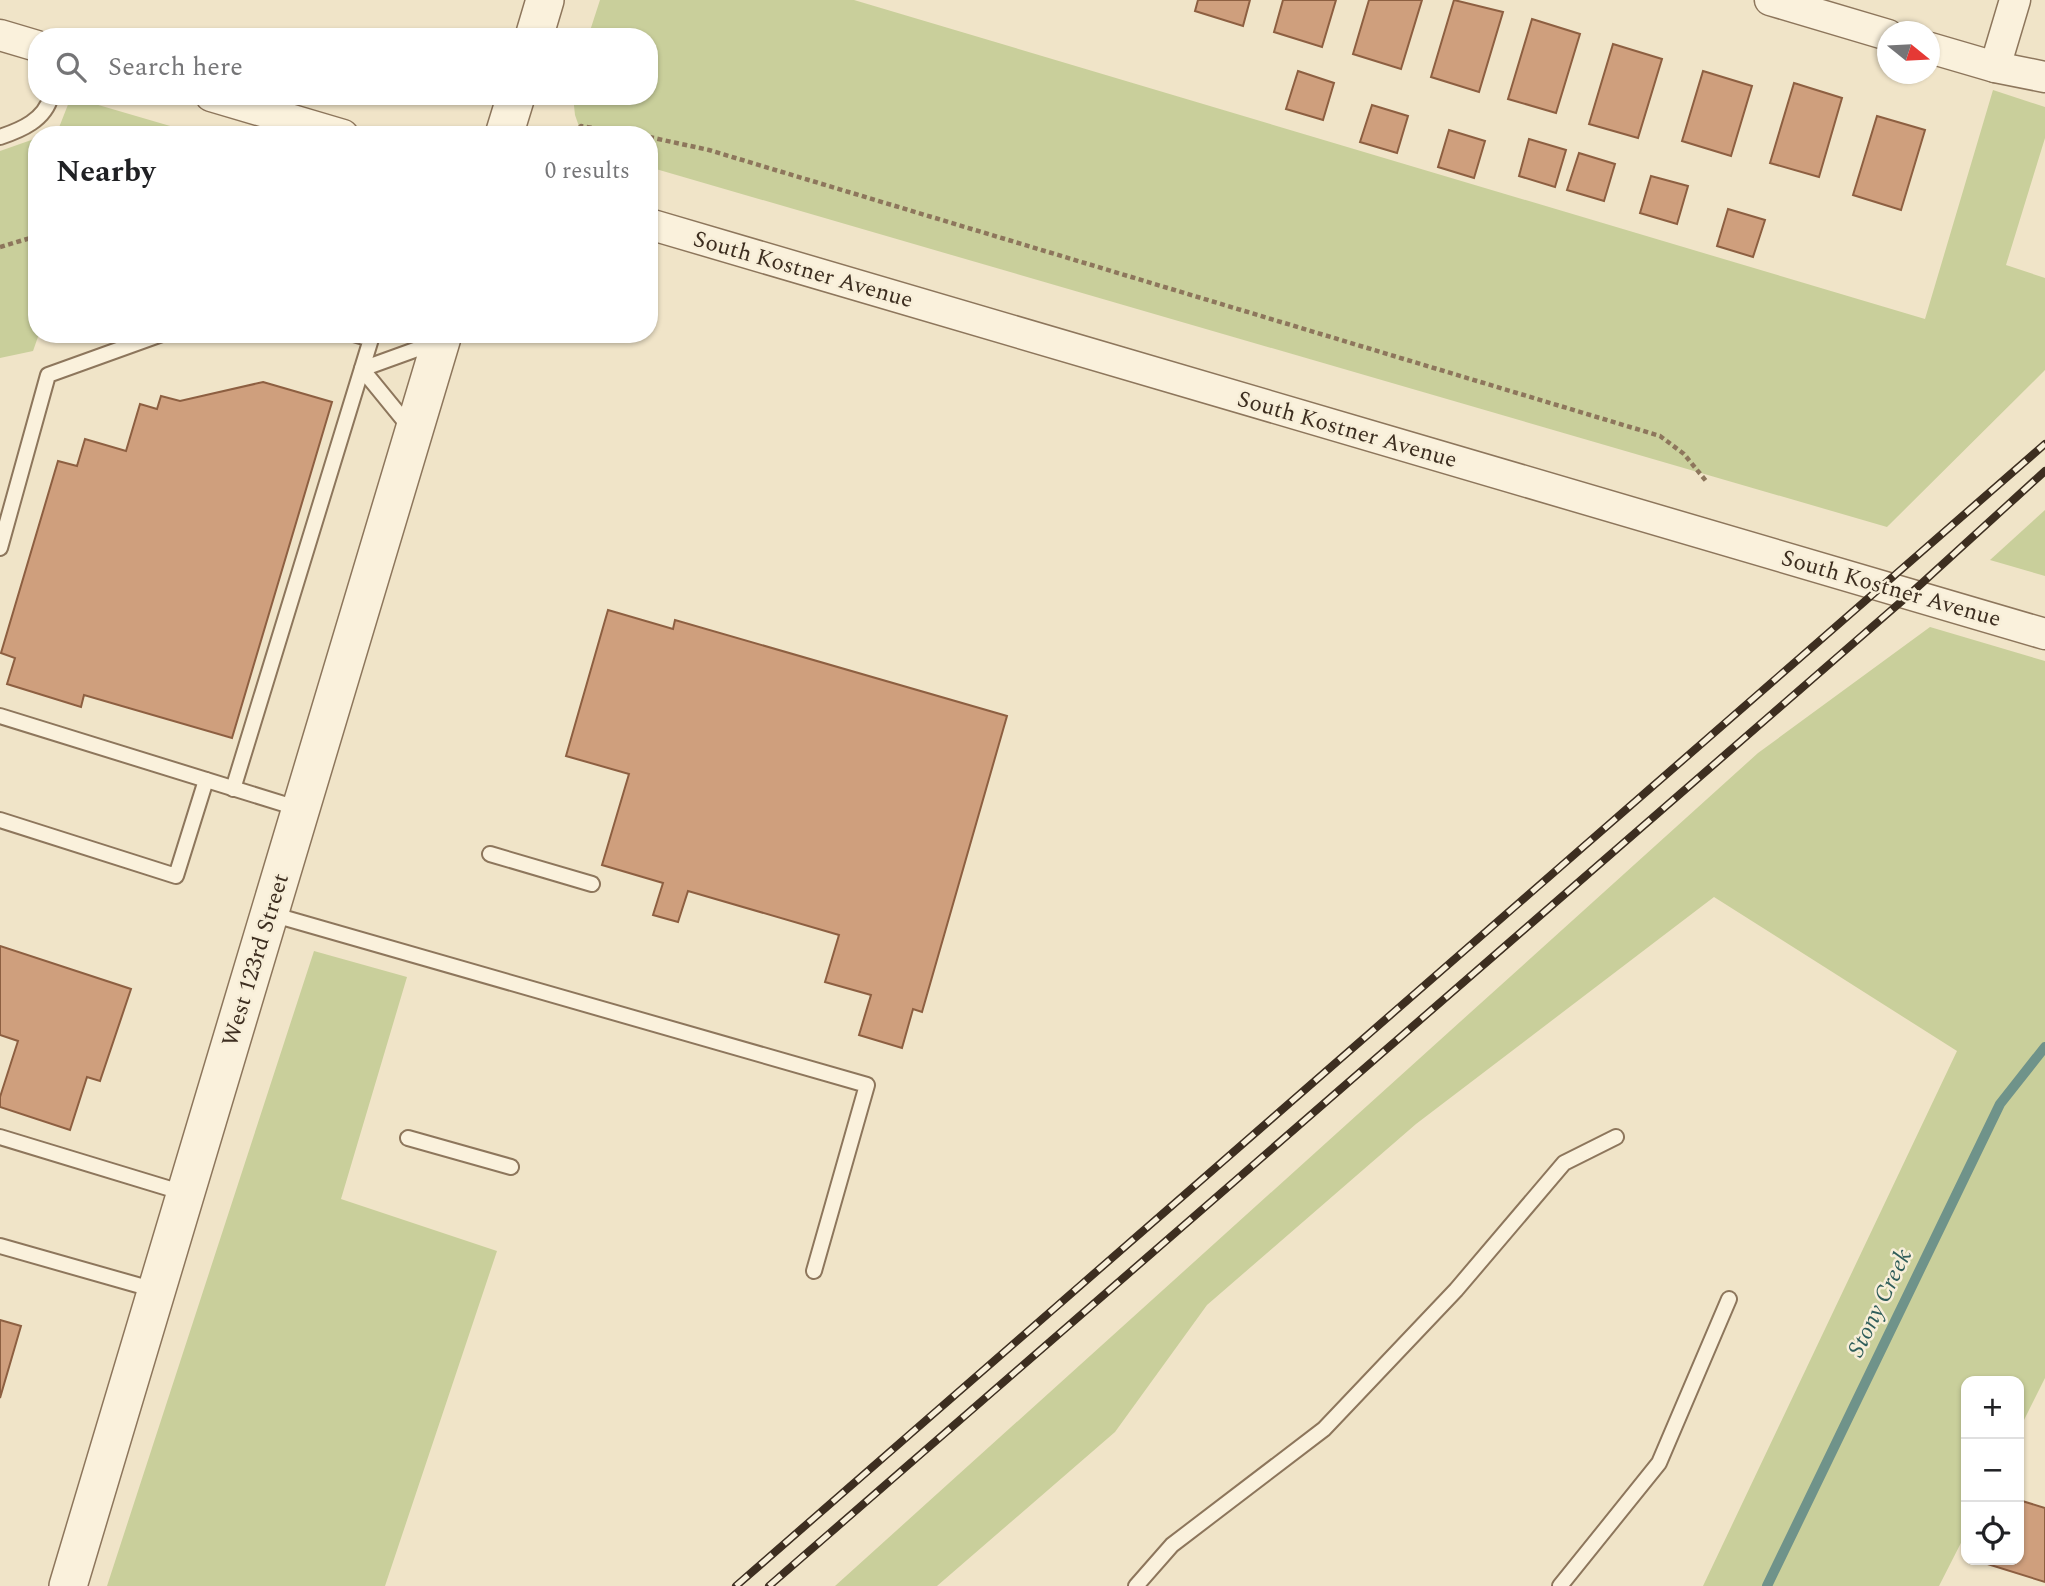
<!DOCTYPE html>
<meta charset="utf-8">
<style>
:root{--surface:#fff;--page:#f6f6f6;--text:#202124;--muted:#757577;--line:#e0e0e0}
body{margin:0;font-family:Spectral,serif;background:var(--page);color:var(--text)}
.controls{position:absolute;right:21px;bottom:21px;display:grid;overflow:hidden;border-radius:14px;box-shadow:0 2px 5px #0004}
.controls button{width:63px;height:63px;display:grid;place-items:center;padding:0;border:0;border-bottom:2px solid var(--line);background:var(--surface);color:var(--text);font:35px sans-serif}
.compass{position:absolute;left:1877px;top:21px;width:63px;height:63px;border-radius:50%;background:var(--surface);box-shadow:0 2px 5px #0004;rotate:108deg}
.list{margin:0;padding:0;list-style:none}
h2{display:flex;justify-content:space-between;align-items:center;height:91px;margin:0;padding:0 28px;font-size:30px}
h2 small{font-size:23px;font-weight:400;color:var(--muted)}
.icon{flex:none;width:38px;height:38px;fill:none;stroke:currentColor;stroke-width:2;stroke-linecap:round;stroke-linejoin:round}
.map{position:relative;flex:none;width:2045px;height:1586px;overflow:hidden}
.search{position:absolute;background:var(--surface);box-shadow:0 2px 5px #0004;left:28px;top:28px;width:630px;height:77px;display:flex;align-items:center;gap:18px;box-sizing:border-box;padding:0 24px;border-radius:28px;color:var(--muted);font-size:26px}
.panel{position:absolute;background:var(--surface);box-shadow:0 2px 5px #0004;left:28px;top:126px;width:630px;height:217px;border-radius:28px}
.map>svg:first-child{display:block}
.green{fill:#c9cf9b}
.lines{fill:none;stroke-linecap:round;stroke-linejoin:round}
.stream{stroke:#6f938a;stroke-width:10}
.building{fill:#cf9f7d;stroke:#8d5f41;stroke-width:2}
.service-casing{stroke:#8d765c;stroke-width:18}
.minor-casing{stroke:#8d765c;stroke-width:33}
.tertiary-casing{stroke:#8d765c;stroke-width:40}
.path{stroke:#8d765c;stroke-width:4.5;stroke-dasharray:5 3.5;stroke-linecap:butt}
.service{stroke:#faf1dc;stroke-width:14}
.minor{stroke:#faf1dc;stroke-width:30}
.tertiary{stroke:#faf1dc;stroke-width:37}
.rail-casing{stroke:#3d2e20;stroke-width:8}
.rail{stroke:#f7eed8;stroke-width:5;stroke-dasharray:16;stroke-linecap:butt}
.labels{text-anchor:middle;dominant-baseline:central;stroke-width:5;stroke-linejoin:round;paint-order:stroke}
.street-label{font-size:23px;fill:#3d2e20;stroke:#f7eed8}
.water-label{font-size:24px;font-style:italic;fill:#2f5d5a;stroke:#f7eed8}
</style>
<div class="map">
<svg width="2045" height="1586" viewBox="0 0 2045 1586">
<rect width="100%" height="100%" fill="#f0e4c8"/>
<g class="green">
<polygon points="600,0 854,0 1925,319 1993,90 2045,107 2045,138 2006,265 2045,278 2045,370 1887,527 649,167 649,135 582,135 575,115 573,96 649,96 649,37 588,37"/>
<polygon points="71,97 201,135 46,135 58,130"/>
<polygon points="37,138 39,334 33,351 0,358 0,151"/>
<polygon points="2045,510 2045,576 1990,560"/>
<polygon points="1930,627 2045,661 2045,1378 2019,1430 2019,1381 1966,1381 1966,1533 1939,1586 1703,1586 1957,1051 1714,897 1416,1124 1207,1305 1115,1432 937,1586 835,1586 1758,753"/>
<polygon points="314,951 407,977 341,1199 497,1251 385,1586 107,1586"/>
</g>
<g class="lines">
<polyline class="stream" points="1767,1586 2000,1104 2045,1047"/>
</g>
<g class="building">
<polygon points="1198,0 1250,0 1243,26 1195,11"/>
<polygon points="1283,0 1336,0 1322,47 1274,32"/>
<polygon points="1369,0 1422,0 1401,69 1353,54"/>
<polygon points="1454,0 1503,12 1479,92 1431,77"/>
<polygon points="1532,19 1580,34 1556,113 1508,99"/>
<polygon points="1613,44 1662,59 1638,138 1589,124"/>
<polygon points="1298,71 1334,83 1323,120 1286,109"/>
<polygon points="1703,71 1752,86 1731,156 1682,141"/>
<polygon points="1794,83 1842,98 1819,177 1770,163"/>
<polygon points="1372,105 1408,116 1397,153 1360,142"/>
<polygon points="1877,116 1925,130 1901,210 1853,195"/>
<polygon points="1449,130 1485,141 1474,178 1438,167"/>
<polygon points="1529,139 1566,150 1555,187 1519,176"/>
<polygon points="1579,153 1615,164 1604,201 1567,190"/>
<polygon points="1651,176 1688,186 1677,224 1640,213"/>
<polygon points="1728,209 1765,220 1753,257 1717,246"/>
<polygon points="263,382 332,402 232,738 84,695 81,707 7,684 15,658 1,653 58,461 77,466 85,439 126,451 140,404 157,409 161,396 180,401"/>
<polygon points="608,610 673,629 675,620 1007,716 922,1012 913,1009 902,1048 859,1035 871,995 825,982 839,935 688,891 678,922 653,915 663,883 602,865 629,774 566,756"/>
<polygon points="0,946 131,989 100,1081 87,1077 70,1130 0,1107 0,1097 18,1041 0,1035"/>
<polygon points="0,1320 21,1326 0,1398"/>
<polygon points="2019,1500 2045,1508 2045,1582 1981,1562 2019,1560"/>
</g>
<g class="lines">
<defs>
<g id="service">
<path d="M0,137C21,130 45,120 51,96"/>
<polyline points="411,429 362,369 434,343"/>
<polyline points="0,548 48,375 162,334"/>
<polyline points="0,716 300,809"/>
<polyline points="233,789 371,339 354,334"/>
<polyline points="0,820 176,876 206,780"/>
<polyline points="490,854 592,884"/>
<polyline points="271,914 867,1085 814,1271"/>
<polyline points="0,1137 184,1193"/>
<polyline points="408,1138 511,1167"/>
<polyline points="0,1246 155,1290"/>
<polyline points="1136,1586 1172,1545 1324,1429 1456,1290 1564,1163 1616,1137"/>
<polyline points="1560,1586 1659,1463 1729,1299"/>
</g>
<g id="minor">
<polyline points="1770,0 1888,35"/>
<polyline points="0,35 37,46"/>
<polyline points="1930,48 1995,67 2045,77"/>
<polyline points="1995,67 2015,0"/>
<polyline points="211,96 343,135"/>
<polyline points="649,224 2045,634"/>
</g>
<g id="tertiary">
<polyline points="534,37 545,0"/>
<polyline points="504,135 516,96"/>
<polyline points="68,1586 443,334"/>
</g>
</defs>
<use href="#service" class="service-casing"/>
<use href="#minor" class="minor-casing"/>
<use href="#tertiary" class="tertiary-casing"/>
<g class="path">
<polyline points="573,134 581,126 636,135"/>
<polyline points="649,137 709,150 1660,436 1684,454 1706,481"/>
<polyline points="0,247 37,236"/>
</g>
<use href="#service" class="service"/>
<use href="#minor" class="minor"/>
<use href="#tertiary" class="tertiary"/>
<defs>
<g id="rail">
<polyline points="736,1586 2045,444"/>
<polyline points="769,1586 1910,594 2045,471"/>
</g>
</defs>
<use href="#rail" class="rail-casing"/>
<use href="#rail" class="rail"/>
</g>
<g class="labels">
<g class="street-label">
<text transform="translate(803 270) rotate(16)">South Kostner Avenue</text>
<text transform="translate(1347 430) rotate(16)">South Kostner Avenue</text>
<text transform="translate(1891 589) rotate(16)">South Kostner Avenue</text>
<text transform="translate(256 960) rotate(-73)">West 123rd Street</text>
</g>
<g class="water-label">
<text transform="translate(1880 1303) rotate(-64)">Stony Creek</text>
</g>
</g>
</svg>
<div class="controls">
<button>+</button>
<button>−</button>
<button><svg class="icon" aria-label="locate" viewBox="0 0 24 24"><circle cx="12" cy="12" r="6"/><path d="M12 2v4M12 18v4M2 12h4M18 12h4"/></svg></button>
</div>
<svg class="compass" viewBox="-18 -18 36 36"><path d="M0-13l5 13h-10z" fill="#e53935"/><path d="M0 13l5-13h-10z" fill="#757577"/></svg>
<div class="search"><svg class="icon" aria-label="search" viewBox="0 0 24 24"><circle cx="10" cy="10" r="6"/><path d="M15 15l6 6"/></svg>Search here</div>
<section class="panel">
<h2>Nearby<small>0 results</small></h2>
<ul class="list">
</ul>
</section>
</div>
